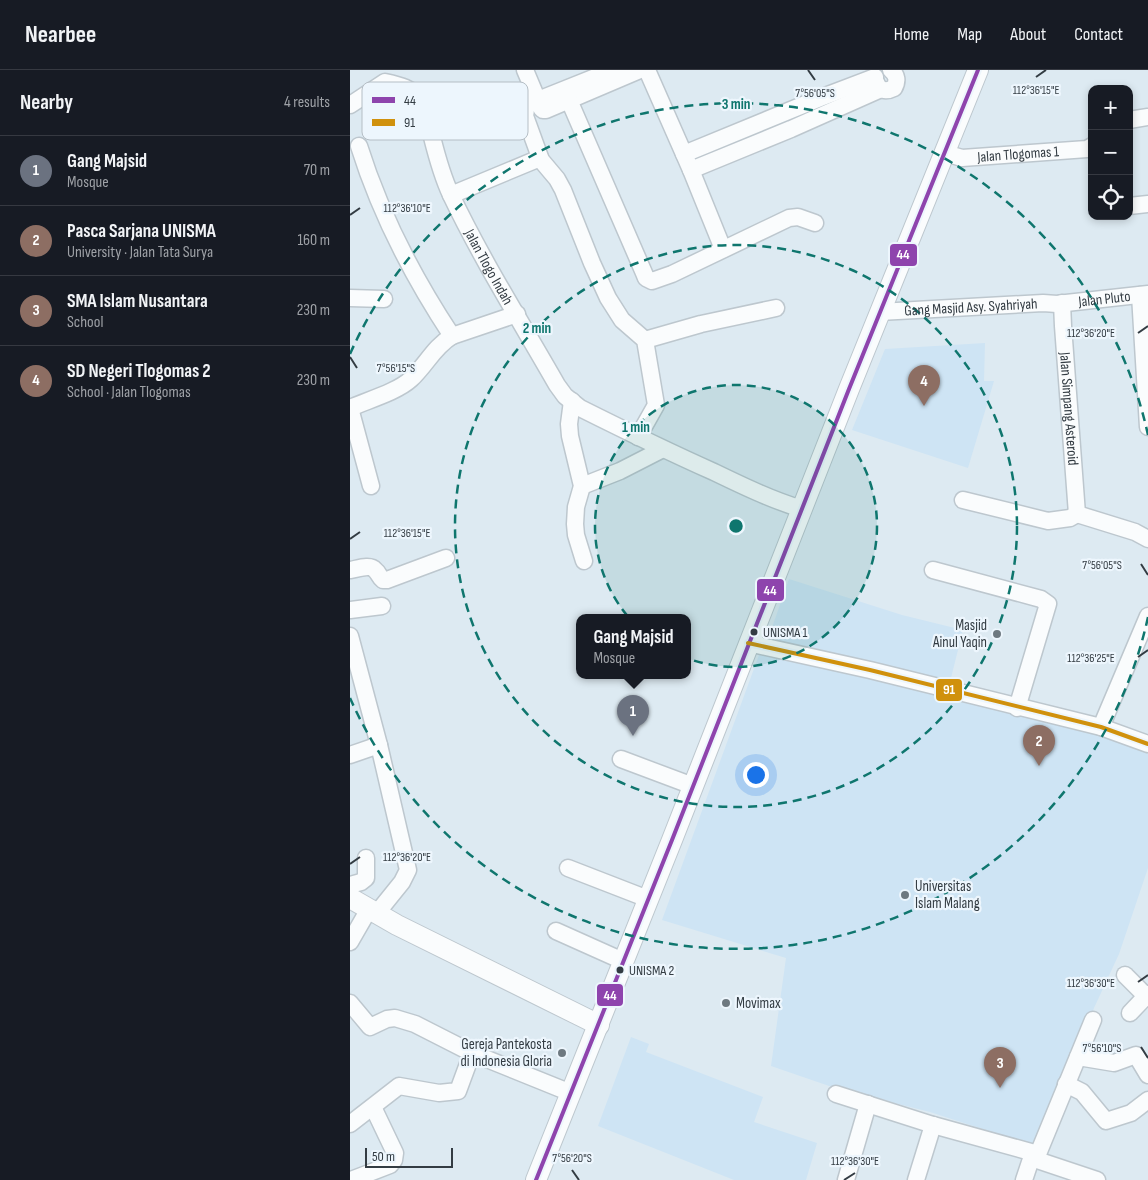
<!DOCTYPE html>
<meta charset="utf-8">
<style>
:root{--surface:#171b24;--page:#20242c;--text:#f1f3f6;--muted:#9ea1a6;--line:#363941;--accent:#2563eb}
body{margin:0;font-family:"Sofia Sans Condensed",sans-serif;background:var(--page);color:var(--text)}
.controls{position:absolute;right:15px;top:15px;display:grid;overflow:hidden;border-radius:10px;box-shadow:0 2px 8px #0003}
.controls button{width:45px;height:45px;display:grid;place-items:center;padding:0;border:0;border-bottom:1px solid var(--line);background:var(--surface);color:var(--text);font:25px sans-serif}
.scale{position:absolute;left:15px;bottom:12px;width:88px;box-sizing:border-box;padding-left:5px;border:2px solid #333c43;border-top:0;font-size:14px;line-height:18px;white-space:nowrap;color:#333c43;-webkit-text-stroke:4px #edf6fd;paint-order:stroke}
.you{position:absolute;left:405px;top:704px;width:18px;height:18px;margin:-12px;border:4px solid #fff;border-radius:50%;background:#1a73e8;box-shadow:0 0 0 8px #1a73e833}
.badge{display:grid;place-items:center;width:32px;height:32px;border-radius:50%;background:var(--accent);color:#fff;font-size:16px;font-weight:700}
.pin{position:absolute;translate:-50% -41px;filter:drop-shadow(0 1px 2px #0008)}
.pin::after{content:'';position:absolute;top:26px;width:18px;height:15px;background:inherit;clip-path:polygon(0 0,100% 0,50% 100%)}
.popup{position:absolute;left:226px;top:544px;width:115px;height:65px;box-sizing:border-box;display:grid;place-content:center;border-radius:10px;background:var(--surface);filter:drop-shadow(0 1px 4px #0005);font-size:16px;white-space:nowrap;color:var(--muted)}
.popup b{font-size:19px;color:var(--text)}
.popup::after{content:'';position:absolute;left:50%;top:100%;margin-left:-10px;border:10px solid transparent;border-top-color:var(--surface)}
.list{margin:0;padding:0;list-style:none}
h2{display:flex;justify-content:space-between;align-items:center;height:65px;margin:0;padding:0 20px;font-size:21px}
h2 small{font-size:16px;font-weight:400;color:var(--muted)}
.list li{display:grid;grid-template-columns:32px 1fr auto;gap:15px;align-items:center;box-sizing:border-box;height:70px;padding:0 20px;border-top:1px solid var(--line)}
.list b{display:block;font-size:19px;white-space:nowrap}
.list p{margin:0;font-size:16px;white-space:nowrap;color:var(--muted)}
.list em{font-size:16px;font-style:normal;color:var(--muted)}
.icon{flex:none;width:28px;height:28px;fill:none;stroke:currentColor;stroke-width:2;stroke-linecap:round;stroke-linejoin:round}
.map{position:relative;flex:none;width:798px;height:1110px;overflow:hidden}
header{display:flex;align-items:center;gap:30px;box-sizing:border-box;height:70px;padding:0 25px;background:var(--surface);border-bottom:1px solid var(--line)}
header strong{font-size:24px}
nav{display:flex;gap:28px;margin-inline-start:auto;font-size:18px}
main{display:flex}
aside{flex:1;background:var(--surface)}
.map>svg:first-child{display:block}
.built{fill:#cee4f4}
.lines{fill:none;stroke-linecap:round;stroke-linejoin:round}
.minor-casing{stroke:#bdc7ce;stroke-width:19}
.major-casing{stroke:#bdc7ce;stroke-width:22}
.minor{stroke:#fafcfd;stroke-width:16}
.major{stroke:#fafcfd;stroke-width:20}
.bus-1-casing{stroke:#edf6fd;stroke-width:8}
.bus-2-casing{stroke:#edf6fd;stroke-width:8}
.bus-1{stroke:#8e44ad;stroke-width:4}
.bus-2{stroke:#d0910d;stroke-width:4}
.ticks{fill:none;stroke:#333c43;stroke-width:2}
.ring{fill:none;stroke:#0f766e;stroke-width:2.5;stroke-dasharray:9 6}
.bus-dot{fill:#333c43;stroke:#edf6fd;stroke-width:2}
.poi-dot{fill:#6e7980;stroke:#edf6fd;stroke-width:2}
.labels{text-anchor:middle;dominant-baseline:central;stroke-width:4.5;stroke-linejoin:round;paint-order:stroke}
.bus-label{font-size:14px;fill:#333c43;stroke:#edf6fd;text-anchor:start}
.street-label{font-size:15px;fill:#333c43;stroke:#edf6fd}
.poi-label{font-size:15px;fill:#333c43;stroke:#edf6fd;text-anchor:end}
.key{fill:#edf6fd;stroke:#b5bec5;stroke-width:1}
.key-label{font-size:14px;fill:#333c43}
.ticks-label{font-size:12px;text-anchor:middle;fill:#333c43;stroke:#edf6fd;stroke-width:4.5;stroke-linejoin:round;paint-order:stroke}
.centre{fill:#0f766e;stroke:#edf6fd;stroke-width:2.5}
.ring-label{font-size:15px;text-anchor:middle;font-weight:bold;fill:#0f766e;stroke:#edf6fd;stroke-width:4.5;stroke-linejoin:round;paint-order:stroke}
.line-badge{stroke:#edf6fd;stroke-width:2}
.badge-label{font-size:14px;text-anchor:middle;font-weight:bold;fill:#fff}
</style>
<header>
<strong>Nearbee</strong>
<nav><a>Home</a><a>Map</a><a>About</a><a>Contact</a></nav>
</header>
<main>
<aside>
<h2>Nearby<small>4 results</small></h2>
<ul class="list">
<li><span class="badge" style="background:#6b7280">1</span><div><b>Gang Majsid</b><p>Mosque</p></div><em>70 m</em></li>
<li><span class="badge" style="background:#8d6e63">2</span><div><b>Pasca Sarjana UNISMA</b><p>University · Jalan Tata Surya</p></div><em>160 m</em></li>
<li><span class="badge" style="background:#8d6e63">3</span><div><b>SMA Islam Nusantara</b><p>School</p></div><em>230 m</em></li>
<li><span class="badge" style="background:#8d6e63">4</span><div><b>SD Negeri Tlogomas 2</b><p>School · Jalan Tlogomas</p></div><em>230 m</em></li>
</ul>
</aside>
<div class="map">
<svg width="798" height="1110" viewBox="0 0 798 1110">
<rect width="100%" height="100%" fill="#ddeaf2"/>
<g class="built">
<polygon points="635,273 634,311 644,311 618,398 502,360 535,279"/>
<polygon points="439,509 552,545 613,560 600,612 418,569"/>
<polygon points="409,585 578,619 738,660 798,682 798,798 769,884 744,938 688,1077 580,1042 485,1018 421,996 436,888 312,850"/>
<polygon points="281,967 299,974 296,982 413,1027 404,1052 467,1073 456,1110 384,1110 248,1056"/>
</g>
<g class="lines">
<defs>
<g id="minor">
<polyline points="175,0 191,38 193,40 196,40 290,0"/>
<polyline points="263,0 178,34 176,39 175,46 191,90 207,109 213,120 242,193 258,228 272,250 295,270 306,335 288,367"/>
<polyline points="297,0 341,100 373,179"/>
<path d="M526,12C529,21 536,22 544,18C548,11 547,5 541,0"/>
<polyline points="219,30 294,203 296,208 302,211 322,204 439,148 448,147 465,153"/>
<path id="s1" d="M0,35L35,12C49,15 63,18 71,31C77,41 79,55 82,67C87,87 92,106 101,125C132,190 171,252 207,315L215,326L230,338C274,360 319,382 364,402C393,416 422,430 452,439"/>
<polyline points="779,50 798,47"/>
<path d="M9,76C30,143 63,207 102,266"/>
<path id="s2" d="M595,83L612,88L737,79L742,76"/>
<polyline points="334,84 470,28 525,7"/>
<polyline points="341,100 441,59 531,19"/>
<polyline points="101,125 190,88"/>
<polyline points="779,136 798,134"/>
<polyline points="790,225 798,357"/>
<polyline points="0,228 34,229"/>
<path id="s3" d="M712,233L713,256L727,444"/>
<path id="s4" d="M529,242L693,233L707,234L798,224"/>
<polyline points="295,270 351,254 426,238"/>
<polyline points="222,331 219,354 220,366 232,416 226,437 225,454 226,465 234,491"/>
<path d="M0,338C18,330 47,322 61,309C76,295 84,277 102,266L167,244"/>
<polyline points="0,338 21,416"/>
<polyline points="232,416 270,401 313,379"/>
<polyline points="613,430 698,451 720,448 727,444"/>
<polyline points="727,444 785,462 798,469"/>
<path d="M0,500C7,499 20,494 25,500C29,503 29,507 33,510H37L96,488"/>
<polyline points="583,500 691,529 698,534 667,638"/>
<polyline points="0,540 32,536"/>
<polyline points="0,566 29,675 58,800 52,812 27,843"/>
<polyline points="398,573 520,600 751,657 798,674"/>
<polyline points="751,657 798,546"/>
<polyline points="0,685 29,675"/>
<polyline points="271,689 343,716"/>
<polyline points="218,798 298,829"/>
<polyline points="0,815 11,812 16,808 16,788"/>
<polyline points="206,861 273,891"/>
<polyline points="0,872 19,839"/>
<polyline points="775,905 796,926"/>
<polyline points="0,933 20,957 37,949 45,948 65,954 122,983 221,1023"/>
<polyline points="780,943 798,924"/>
<polyline points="728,987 764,993 786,985 798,1005"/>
<polyline points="716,1014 732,1022 756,1051 781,1043 798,1030"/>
<polyline points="486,1024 583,1055 688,1084 687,1090 747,1110"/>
<polyline points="0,1054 49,1016 89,1023 108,1021 122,983"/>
<polyline points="688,1084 743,950"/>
<polyline points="1,1110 40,1095 44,1090 45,1083 23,1037"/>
<polyline points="496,1110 518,1034"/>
<polyline points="566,1110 583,1055"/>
<polyline points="674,1110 683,1083"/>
</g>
<g id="major">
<polyline points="0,828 47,855 249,955"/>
<polyline points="186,1110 322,770 499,319 628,0"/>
</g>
</defs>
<use href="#minor" class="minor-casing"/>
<use href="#major" class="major-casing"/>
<use href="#minor" class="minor"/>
<use href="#major" class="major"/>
<defs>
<polyline id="bus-1" points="186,1110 322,770 499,319 628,0"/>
<polyline id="bus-2" points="398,573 520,600 751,657 798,674"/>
</defs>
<use href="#bus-1" class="bus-1-casing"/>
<use href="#bus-2" class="bus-2-casing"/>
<use href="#bus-1" class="bus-1"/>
<use href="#bus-2" class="bus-2"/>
</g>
<path class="ticks" d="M458,0L465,10M686,7L696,0M0,145L10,138M788,263L798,256M0,287L7,298M0,469L10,462M791,494L798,505M788,587L798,580M0,794L10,787M788,912L798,905M791,977L798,988M222,1100L229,1110M494,1110L505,1103"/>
<circle cx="386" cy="456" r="141" fill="#0f766e" fill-opacity=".12"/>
<g class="ring">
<circle cx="386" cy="456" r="141"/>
<circle cx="386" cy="456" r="281"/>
<path d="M798 547A422 422 0 0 1 0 628M0 284A422 422 0 0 1 798 365"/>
</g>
<g class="bus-dot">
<circle cx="404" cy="562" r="4.5"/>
<circle cx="270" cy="900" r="4.5"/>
</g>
<g class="poi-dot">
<circle cx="647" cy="564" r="5"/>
<circle cx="555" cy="825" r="5"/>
<circle cx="376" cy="933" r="5"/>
<circle cx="212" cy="983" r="5"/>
</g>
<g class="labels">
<g class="bus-label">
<text x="413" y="562">UNISMA 1</text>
<text x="279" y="900">UNISMA 2</text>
</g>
<g class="street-label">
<text stroke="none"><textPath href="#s2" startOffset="74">Jalan Tlogomas 1</textPath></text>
<text stroke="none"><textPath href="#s1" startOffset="264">Jalan Tlogo Indah</textPath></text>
<text stroke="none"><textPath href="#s4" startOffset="226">Jalan Pluto</textPath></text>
<text stroke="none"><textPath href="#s4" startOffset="92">Gang Masjid Asy. Syahriyah</textPath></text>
<text stroke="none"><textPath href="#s3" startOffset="106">Jalan Simpang Asteroid</textPath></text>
</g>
<g class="poi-label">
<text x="637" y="555">Masjid<tspan x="637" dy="17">Ainul Yaqin</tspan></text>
<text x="565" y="816" text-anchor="start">Universitas<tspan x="565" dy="17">Islam Malang</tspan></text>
<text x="386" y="933" text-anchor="start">Movimax</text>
<text x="202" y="974">Gereja Pantekosta<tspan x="202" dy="17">di Indonesia Gloria</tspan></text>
</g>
</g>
<rect x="12" y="12" width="166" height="58" rx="8" class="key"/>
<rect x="22" y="27" width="23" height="6" fill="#8e44ad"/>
<rect x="22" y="49" width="23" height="7" fill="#d0910d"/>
<g class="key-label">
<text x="54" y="35">44</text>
<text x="54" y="57">91</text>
</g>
<g class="ticks-label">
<text x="686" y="24">112°36'15"E</text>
<text x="465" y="27">7°56'05"S</text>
<text x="57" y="142">112°36'10"E</text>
<text x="741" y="267">112°36'20"E</text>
<text x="46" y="302">7°56'15"S</text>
<text x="57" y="467">112°36'15"E</text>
<text x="752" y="499">7°56'05"S</text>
<text x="741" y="592">112°36'25"E</text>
<text x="57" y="791">112°36'20"E</text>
<text x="741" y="917">112°36'30"E</text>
<text x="752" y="982">7°56'10"S</text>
<text x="222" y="1092">7°56'20"S</text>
<text x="505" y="1095">112°36'30"E</text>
</g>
<circle cx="386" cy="456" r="8" class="centre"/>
<g class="ring-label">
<text x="386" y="39">3 min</text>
<text x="187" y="263">2 min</text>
<text x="286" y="362">1 min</text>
</g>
<g class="line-badge">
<rect x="539" y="173" width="29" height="24" rx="5" fill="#8e44ad"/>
<rect x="406" y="508" width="29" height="24" rx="5" fill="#8e44ad"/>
<rect x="585" y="608" width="28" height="24" rx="5" fill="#d0910d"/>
<rect x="246" y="913" width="28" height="24" rx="5" fill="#8e44ad"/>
</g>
<g class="badge-label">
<text x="553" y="189">44</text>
<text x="420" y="525">44</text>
<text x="599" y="624">91</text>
<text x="260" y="930">44</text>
</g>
</svg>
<div class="controls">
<button>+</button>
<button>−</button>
<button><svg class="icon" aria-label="locate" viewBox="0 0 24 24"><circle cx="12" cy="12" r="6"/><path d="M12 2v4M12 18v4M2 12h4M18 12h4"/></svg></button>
</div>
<div class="scale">50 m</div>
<div class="you"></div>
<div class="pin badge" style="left:283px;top:666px;background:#6b7280">1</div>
<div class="popup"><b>Gang Majsid</b>Mosque</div>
<div class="pin badge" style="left:689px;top:696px;background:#8d6e63">2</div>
<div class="pin badge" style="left:650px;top:1018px;background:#8d6e63">3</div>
<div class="pin badge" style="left:574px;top:336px;background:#8d6e63">4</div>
</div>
</main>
